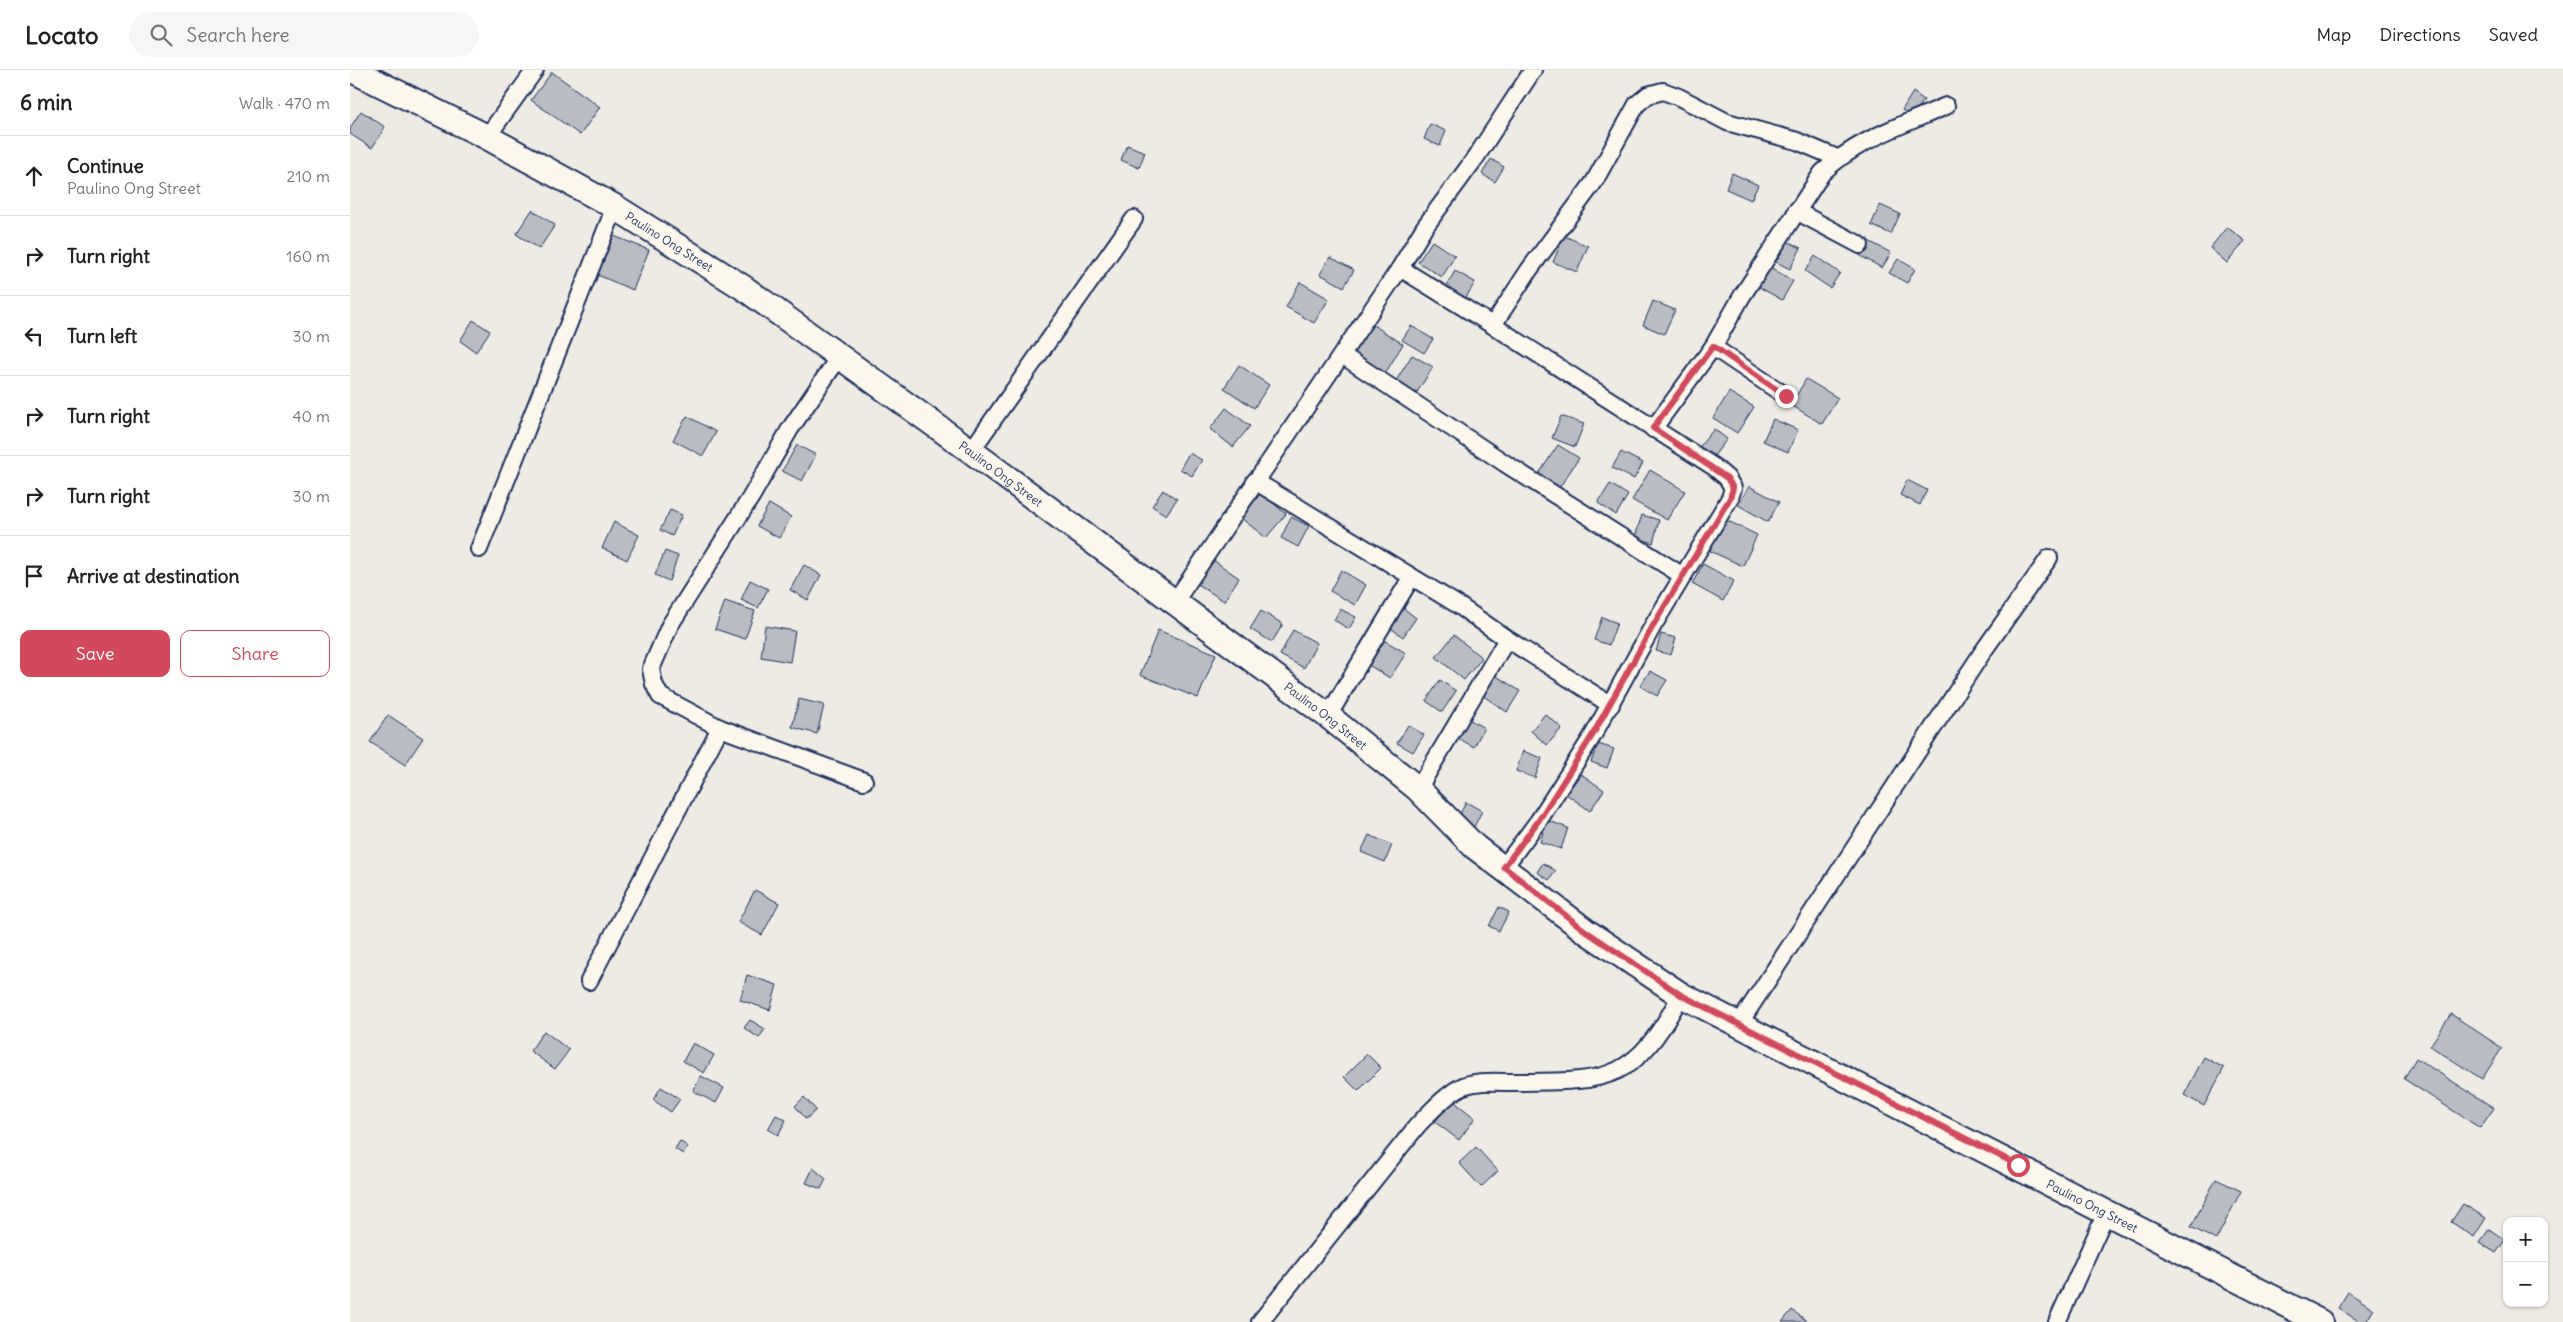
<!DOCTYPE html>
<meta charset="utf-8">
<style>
:root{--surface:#fff;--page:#f6f6f6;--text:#202124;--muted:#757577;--line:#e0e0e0;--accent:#d1495b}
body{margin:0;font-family:Delius,sans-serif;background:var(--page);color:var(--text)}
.controls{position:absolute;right:15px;bottom:15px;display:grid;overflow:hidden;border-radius:10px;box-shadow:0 1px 4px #0004}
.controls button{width:45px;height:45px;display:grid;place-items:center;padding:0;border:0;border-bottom:1px solid var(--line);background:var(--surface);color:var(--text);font:25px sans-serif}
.stop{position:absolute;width:15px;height:15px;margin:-11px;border:4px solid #d1495b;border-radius:50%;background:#fff}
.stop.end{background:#d1495b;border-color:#fff;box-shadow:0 1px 5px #0008}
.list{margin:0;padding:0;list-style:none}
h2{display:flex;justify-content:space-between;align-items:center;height:65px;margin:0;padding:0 20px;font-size:21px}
h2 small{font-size:16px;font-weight:400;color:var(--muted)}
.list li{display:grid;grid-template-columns:32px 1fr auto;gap:15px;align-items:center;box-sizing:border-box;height:80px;padding:0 20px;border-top:1px solid var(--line)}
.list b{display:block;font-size:19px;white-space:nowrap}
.list p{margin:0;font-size:16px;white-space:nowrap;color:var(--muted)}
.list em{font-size:16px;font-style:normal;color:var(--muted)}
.actions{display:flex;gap:10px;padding:15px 20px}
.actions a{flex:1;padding:11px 0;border:1px solid var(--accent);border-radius:10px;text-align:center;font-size:18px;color:var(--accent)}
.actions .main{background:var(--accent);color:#fff}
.icon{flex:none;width:28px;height:28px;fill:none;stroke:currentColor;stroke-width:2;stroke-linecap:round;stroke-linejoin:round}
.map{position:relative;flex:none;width:2213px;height:1252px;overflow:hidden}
header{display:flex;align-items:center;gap:30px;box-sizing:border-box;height:70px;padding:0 25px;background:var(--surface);border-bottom:1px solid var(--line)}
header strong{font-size:24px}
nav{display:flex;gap:28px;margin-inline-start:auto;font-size:18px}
.search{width:350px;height:45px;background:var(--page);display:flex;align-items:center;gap:12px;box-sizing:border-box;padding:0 18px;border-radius:28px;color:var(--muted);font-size:19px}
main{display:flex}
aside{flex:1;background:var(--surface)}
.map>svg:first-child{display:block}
.building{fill:#b9bcc3;stroke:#1b2f5e}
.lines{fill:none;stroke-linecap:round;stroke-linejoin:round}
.street-casing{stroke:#1b2f5e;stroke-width:20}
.secondary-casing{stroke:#1b2f5e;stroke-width:28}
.street{stroke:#fbf7ec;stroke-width:16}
.secondary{stroke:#fbf7ec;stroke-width:24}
.route{stroke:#d1495b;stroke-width:6}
.labels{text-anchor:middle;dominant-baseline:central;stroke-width:5;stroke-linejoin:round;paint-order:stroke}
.street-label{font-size:12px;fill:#1b2f5e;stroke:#fbf7ec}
</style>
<header>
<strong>Locato</strong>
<div class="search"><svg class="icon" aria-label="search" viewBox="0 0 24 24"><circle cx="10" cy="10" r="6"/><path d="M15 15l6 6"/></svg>Search here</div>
<nav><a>Map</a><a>Directions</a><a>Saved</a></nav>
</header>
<main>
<aside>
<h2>6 min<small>Walk · 470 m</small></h2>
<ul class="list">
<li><svg class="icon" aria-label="ahead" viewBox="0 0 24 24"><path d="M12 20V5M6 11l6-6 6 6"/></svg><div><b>Continue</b><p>Paulino Ong Street</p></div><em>210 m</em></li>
<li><svg class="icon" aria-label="right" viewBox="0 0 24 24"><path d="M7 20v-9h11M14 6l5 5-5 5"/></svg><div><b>Turn right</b></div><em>160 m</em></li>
<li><svg class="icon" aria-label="left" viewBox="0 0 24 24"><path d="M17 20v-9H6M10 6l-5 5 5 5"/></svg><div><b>Turn left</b></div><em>30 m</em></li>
<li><svg class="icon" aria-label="right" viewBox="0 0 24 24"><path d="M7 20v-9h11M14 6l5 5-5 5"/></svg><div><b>Turn right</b></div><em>40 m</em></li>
<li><svg class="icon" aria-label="right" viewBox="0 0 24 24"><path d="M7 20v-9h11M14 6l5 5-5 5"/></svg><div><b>Turn right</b></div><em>30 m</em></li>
<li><svg class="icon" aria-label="arrive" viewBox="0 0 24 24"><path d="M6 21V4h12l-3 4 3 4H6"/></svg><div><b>Arrive at destination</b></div></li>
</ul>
<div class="actions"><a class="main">Save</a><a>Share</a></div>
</aside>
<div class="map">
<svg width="2213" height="1252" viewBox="0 0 2213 1252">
<rect width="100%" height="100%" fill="#eeebe4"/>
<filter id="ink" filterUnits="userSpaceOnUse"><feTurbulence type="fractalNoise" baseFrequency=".02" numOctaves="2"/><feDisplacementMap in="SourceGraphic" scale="10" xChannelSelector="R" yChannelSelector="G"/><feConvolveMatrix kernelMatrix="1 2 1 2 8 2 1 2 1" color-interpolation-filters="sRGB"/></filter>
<g filter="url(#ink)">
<g class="building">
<polygon points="202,2 250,37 230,65 181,30"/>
<polygon points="1563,22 1574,30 1562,47 1552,40"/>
<polygon points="11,41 35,57 22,78 0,64 0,58"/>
<polygon points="1080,54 1096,61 1090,76 1074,69"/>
<polygon points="777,75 795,82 789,98 771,90"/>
<polygon points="1141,89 1154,97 1145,112 1132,104"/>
<polygon points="1382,103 1408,115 1401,130 1376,119"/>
<polygon points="1530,135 1550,144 1541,164 1521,155"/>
<polygon points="182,140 205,155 189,179 166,164"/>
<polygon points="1877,157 1895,171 1877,193 1860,178"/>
<polygon points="254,162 299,180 283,220 238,201"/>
<polygon points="1214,166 1238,176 1227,202 1203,192"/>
<polygon points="1431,168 1451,178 1440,199 1420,189"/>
<polygon points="1517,170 1541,183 1532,198 1509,185"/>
<polygon points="1082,171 1105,186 1092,207 1068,192"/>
<polygon points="1465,186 1490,203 1480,218 1455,201"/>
<polygon points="980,187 1004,200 994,217 970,204"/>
<polygon points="1548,189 1565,199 1557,213 1539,203"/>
<polygon points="1420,197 1443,211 1432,230 1409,217"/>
<polygon points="1105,201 1125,212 1114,231 1094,220"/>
<polygon points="950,212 979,229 964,253 936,237"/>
<polygon points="1303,231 1325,240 1314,264 1293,255"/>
<polygon points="123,250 140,261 126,282 110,271"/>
<polygon points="1017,251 1053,274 1033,307 996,284"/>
<polygon points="1061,256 1083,269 1074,283 1052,270"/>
<polygon points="1062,285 1083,297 1064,327 1044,314"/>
<polygon points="889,295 919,315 904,338 874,318"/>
<polygon points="1456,309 1488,328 1472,354 1441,335"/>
<polygon points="1379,322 1404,337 1387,363 1363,348"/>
<polygon points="876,338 900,356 883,377 860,359"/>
<polygon points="337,346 366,362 353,386 323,370"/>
<polygon points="1211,346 1234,354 1225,377 1202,368"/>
<polygon points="1423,349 1448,360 1438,382 1413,371"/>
<polygon points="1364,359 1377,369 1360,391 1346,381"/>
<polygon points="447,375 466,385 452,411 432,401"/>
<polygon points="1208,375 1229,388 1209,418 1188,405"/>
<polygon points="1271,382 1293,393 1284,409 1262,398"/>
<polygon points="839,383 852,390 842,406 830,399"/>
<polygon points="1300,400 1335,421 1317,450 1282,430"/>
<polygon points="1557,410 1577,420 1570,435 1550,425"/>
<polygon points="1260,414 1278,425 1266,445 1248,433"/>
<polygon points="1399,416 1429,432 1418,452 1388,435"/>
<polygon points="813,420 827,429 816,445 802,436"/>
<polygon points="911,423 936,444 916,468 891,448"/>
<polygon points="419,434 441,447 429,468 407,456"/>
<polygon points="320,440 332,445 322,466 310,460"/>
<polygon points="1292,445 1309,450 1303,473 1285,467"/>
<polygon points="941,447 959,456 948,477 931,468"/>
<polygon points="1374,449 1407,465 1393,496 1360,481"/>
<polygon points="264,452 289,465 277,490 252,478"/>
<polygon points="315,481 328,486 319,511 305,505"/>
<polygon points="863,490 889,508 874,531 847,514"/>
<polygon points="1353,494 1384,511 1373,531 1342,514"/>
<polygon points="454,495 471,505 458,530 440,520"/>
<polygon points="991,500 1016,515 1005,535 980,521"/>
<polygon points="400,510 418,519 408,538 391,530"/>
<polygon points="375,531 405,541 395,569 365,559"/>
<polygon points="1052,537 1066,548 1053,567 1038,556"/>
<polygon points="990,539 1006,547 999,559 984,550"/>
<polygon points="911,541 933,554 922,572 900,559"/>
<polygon points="1252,547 1267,553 1259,575 1244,570"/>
<polygon points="415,556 445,561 440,592 411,587"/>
<polygon points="808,560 866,584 848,628 790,605"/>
<polygon points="943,560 967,573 954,598 930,585"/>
<polygon points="1311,564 1326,568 1321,585 1306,581"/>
<polygon points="1104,565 1132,588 1114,610 1086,587"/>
<polygon points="1030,568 1056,583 1040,608 1015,593"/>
<polygon points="1300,601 1317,610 1307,626 1290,616"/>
<polygon points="1145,605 1170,621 1157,642 1132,625"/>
<polygon points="1090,610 1106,621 1092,642 1076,631"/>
<polygon points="449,629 474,635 467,664 442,657"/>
<polygon points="1195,644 1212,658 1197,675 1181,661"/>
<polygon points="38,645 73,668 55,695 20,672"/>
<polygon points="1117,648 1134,658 1124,677 1106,667"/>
<polygon points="1058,655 1074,665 1063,682 1047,673"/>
<polygon points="1248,674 1264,679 1257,698 1241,692"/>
<polygon points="1173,681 1192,688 1185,708 1166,701"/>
<polygon points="1231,704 1254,720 1240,741 1216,724"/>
<polygon points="1116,732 1132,741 1121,763 1105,754"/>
<polygon points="1197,750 1218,758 1211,779 1190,772"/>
<polygon points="1019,765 1042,775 1035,792 1011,782"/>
<polygon points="1193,793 1206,801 1199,810 1187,802"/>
<polygon points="405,820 429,833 412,865 388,852"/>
<polygon points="1149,837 1159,842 1149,861 1139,856"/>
<polygon points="397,905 427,915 420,940 390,930"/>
<polygon points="2101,944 2152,978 2132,1009 2080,976"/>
<polygon points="400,950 415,959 409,968 394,958"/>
<polygon points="194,961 219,980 205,999 180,981"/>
<polygon points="343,973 364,985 354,1003 333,991"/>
<polygon points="1017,984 1031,998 1008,1021 994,1007"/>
<polygon points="1854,987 1874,998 1854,1036 1834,1025"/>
<polygon points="2066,988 2144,1038 2130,1058 2054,1009"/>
<polygon points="351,1006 374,1018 366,1033 343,1021"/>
<polygon points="311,1017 330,1029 321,1042 303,1030"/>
<polygon points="454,1027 466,1040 456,1049 445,1036"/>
<polygon points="1102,1030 1125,1048 1109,1070 1085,1052"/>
<polygon points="426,1045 436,1050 428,1065 418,1059"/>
<polygon points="330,1071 338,1077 333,1084 325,1079"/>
<polygon points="1126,1077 1148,1101 1131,1117 1109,1093"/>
<polygon points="463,1098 476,1109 471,1119 456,1113"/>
<polygon points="1866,1109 1891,1121 1866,1170 1841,1157"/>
<polygon points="2113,1134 2136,1148 2124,1167 2101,1152"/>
<polygon points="2139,1159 2155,1170 2146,1183 2130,1173"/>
<polygon points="1998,1222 2024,1239 2016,1252 2010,1252 1988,1238"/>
<polygon points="1442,1240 1458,1252 1432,1252"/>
</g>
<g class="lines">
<defs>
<g id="street">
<polyline points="137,67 185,0"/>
<polyline points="1446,141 1510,175"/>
<polyline points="1050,198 1155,263 1364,397 1377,408 1383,418 1380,428 1304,554 1242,667 1189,750 1154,797"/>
<polyline points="1143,255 1179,200 1244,112 1287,34 1298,25 1313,21 1329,27 1377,52 1447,71 1487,88"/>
<polyline points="1363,277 1436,326"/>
<polyline points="992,285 1156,394 1333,506"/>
<polyline points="489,287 440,359 401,427 320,555 301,599 304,614 310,626 370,658 514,711"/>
<path d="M1303,359L1363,277L1392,226L1472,103C1506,70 1553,55 1596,36"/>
<polyline points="621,381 784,149"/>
<polyline points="905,411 1108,535 1157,569 1261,635"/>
<polyline points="129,479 265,137"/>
<polyline points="824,533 1050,198 1074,158 1126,87 1183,0"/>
<polyline points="978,646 1061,508"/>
<polyline points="1068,719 1157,569"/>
<polyline points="239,911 370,658"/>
<polyline points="1389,954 1634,580 1699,488"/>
<path d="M910,1252L1067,1056C1080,1042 1093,1028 1109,1018C1124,1010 1145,1012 1161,1012C1257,1011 1283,1015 1331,925"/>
<polyline points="1707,1252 1757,1141"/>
</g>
<g id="secondary">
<path id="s1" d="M2,0L137,67L265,137L394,218L621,381L978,646L1068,719L1125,777L1237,862L1331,925L1970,1252"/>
</g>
</defs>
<use href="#street" class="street-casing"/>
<use href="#secondary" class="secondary-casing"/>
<use href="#street" class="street"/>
<use href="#secondary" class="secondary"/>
</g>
</g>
<g class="lines" filter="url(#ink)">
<polyline class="route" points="1436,326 1363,276 1303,358 1377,408 1383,418 1380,428 1304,554 1242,666 1189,750 1154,797 1237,862 1331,925 1668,1095"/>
</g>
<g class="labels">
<g class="street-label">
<text stroke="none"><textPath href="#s1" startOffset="361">Paulino Ong Street</textPath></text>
<text stroke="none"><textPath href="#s1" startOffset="766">Paulino Ong Street</textPath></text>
<text stroke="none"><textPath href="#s1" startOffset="1171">Paulino Ong Street</textPath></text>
<text stroke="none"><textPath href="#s1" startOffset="2086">Paulino Ong Street</textPath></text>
</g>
</g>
</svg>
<div class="controls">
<button>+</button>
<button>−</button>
</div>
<div class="stop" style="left:1668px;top:1095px"></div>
<div class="stop end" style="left:1436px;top:326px"></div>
</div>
</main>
